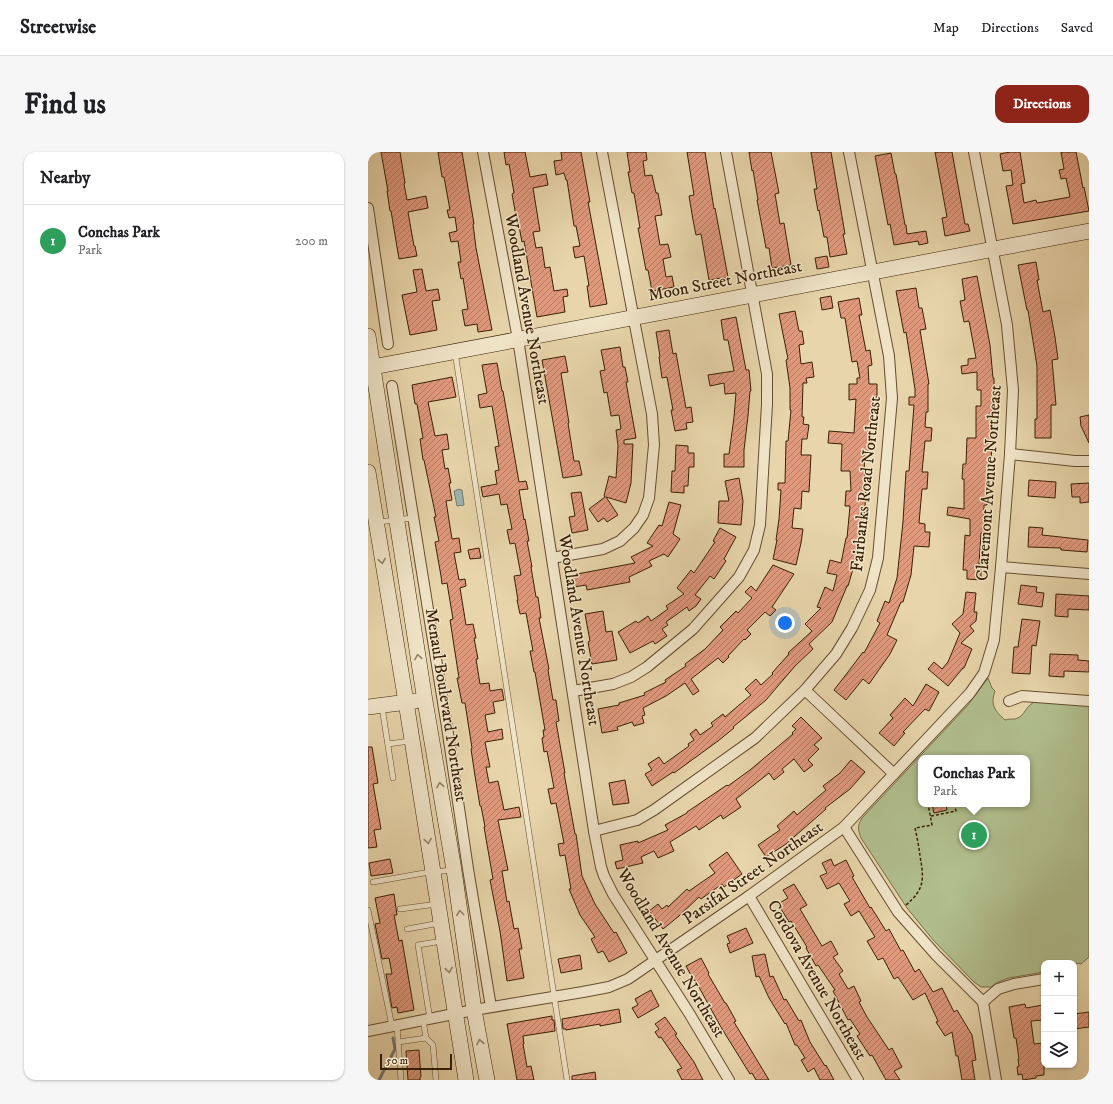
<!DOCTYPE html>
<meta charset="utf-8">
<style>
:root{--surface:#fff;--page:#f6f6f6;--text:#202124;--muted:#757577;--line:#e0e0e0;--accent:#8f2418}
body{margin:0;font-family:"IM FELL DW Pica",serif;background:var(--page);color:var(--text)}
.controls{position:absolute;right:12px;bottom:12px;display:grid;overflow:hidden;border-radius:8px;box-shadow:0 1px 3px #0004}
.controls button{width:36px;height:36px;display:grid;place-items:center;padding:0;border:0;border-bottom:1px solid var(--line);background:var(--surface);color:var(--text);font:20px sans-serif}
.scale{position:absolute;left:12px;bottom:10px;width:72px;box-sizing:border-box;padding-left:4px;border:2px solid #3a2005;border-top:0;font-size:11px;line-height:14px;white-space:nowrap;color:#3a2005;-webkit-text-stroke:3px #f0e4c8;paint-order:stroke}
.you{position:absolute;left:417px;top:471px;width:14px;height:14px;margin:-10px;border:3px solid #fff;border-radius:50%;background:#1a73e8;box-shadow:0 0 0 6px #1a73e833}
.badge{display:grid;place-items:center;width:26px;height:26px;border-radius:50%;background:var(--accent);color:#fff;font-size:13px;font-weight:700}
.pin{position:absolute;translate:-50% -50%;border:2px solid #fff;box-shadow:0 1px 4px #0006}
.popup{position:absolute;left:550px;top:603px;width:112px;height:52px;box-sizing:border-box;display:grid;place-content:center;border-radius:8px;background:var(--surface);filter:drop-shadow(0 1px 3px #0005);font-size:13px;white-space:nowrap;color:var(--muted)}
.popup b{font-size:15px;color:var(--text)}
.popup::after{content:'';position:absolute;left:50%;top:100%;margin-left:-8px;border:8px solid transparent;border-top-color:var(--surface)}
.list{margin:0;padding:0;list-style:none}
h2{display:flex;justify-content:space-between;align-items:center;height:52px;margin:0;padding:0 16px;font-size:17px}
h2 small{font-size:13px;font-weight:400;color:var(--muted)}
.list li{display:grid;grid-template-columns:26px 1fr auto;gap:12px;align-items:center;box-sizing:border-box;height:72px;padding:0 16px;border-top:1px solid var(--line)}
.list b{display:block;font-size:15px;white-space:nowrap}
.list p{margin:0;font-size:13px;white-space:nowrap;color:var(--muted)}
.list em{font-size:13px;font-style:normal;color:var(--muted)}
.icon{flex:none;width:22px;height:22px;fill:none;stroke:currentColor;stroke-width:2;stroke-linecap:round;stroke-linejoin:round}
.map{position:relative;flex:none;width:721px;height:928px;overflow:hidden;border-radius:12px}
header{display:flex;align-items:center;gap:24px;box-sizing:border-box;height:56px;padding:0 20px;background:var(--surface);border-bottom:1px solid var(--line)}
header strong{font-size:19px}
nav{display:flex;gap:22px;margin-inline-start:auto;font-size:14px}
.intro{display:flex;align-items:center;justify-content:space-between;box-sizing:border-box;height:96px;padding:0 24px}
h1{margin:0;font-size:28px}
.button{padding:10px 18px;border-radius:12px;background:var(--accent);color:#fff;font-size:14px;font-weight:700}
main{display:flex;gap:24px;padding:0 24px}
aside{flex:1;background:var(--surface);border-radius:12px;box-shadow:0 1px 3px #0004}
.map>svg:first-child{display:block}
.green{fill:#b1be8d;stroke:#766f49;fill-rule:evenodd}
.water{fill:#9bb6b3;stroke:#747a6d}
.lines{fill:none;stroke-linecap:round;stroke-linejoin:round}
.stream{stroke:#747a6d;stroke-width:3}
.building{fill:url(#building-hatch);stroke:#3a2005}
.lane-casing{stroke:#664d2e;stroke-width:6}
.street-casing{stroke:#664d2e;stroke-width:12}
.secondary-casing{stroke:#3a2005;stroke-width:16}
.path{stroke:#3a2005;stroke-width:1.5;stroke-dasharray:3 2;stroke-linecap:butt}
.lane{stroke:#f0e4c8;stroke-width:5}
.street{stroke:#f0e4c8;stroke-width:10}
.secondary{stroke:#f0e4c8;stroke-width:15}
.oneway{stroke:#958266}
.labels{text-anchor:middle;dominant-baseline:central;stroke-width:3;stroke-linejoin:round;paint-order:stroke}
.street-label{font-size:17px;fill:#3a2005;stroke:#f0e4c8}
</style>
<header>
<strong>Streetwise</strong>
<nav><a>Map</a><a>Directions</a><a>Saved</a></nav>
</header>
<div class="intro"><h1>Find us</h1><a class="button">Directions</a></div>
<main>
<aside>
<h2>Nearby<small></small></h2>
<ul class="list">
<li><span class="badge" style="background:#2e9e5b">1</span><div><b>Conchas Park</b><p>Park</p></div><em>200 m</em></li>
</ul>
</aside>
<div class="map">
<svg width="721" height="928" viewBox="0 0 721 928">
<defs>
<pattern id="building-hatch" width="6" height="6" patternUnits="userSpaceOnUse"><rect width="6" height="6" fill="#e1997e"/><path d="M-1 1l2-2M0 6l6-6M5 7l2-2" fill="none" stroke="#b77c65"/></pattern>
</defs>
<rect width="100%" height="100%" fill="#e8d5ab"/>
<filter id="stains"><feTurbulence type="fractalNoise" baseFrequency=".005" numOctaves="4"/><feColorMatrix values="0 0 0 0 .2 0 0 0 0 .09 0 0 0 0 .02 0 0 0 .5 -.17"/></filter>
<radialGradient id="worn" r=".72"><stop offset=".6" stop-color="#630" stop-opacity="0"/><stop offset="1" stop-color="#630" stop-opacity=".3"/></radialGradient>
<path class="green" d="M620,526L624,536L627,539C622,553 627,559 637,568C640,567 644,567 647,567C659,564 656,552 670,549L721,553V805L713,812L703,810L676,811V820L641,826L630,830L623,835H613L606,830L566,789L539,756L493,686C490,678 489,674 494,666L600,553ZM553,606H659V652H553Z"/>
<polygon class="water" points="92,337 92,338 94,338 96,353 89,354 86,339 88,339 88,338"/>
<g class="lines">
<polyline class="stream" points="11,928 27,897 25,886"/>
</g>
<g class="building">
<polygon points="13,0 32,0 37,31 36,32 39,48 58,44 60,56 40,60 46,94 47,94 49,104 31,107 23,59 22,59 19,39 20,39"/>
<polygon points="70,0 94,0 106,72 105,72 108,96 124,178 110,180 109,172 97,174 94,158 100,157 95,126 93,127 90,110 93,110 90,89 83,90 81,81 89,79 87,65 81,66 79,58 82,58 76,25 74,25"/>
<polygon points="136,0 157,0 162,25 178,22 180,33 165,36 172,79 165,80 168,96 174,95 177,116 182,115 186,139 199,137 200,144 195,145 197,160 169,165 156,89 154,90 149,64 148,64 144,42 146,41 141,12 138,13"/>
<polygon points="193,0 213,0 222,50 220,50 239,152 222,155 219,134 221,134 216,104 207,106 205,95 212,94 208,74 206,74 199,28 198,28 196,21 188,23 186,9 194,8"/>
<polygon points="259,0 278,0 279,8 275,9 277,24 284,23 288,41 290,41 294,63 287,64 292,93 300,92 303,105 295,107 298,125 304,124 306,135 284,139 280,118 278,118 270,76 272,76 266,41 264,41 260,20 262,20"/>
<polygon points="319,0 337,0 346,57 347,56 360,125 341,128 333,82 328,83 325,68 321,44 326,43"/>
<polygon points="381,0 403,0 411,41 407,42 412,72 416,71 423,113 404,116 401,96 398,96 389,48 390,48 385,18 384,19"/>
<polygon points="443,0 463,0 477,82 475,82 479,102 462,105 459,85 456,85 451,58 450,59 446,37 449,37"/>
<polygon points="567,0 584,0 597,72 600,72 602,79 577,84 574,66 579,65"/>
<polygon points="642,0 652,0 657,31 653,32 656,51 668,48 669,51 702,45 698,26 693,27 691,18 696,17 693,0 708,0 715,36 716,35 721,59 645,72 638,34 645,33 643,18 635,19 632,2"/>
<polygon points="523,1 527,22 528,22 537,73 538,73 539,82 558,79 560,91 551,93 550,89 526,93 522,72 520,73 507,4"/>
<polygon points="459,104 461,115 449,117 447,106"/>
<polygon points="668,110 671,128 669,128 675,160 682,158 687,185 690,207 684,208 688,253 683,253 683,286 667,286 667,267 669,267 669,214 660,158 659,158 650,113"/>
<polygon points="54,117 58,139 70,137 72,148 64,149 69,178 42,183 34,143 49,140 45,118"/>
<polygon points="609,124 622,193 625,226 626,226 626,246 624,246 624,280 625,280 623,307 624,307 622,329 620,329 619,353 616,353 616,381 613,381 611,412 613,412 613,428 599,427 599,418 595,418 597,383 602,384 602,367 579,363 580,355 596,357 596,327 594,327 595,312 598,312 599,286 608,286 608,254 613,254 613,238 609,238 609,220 594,222 593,214 600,213 600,207 608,206 601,169 596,170 592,149 597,148 594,127"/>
<polygon points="548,136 551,156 554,156 558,177 552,178 561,232 560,232 560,260 558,260 557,275 564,276 563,289 557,289 554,320 560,320 559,337 554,337 551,371 557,372 557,380 562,380 561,395 546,394 543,423 535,450 533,450 519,483 529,488 522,502 501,532 495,527 478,548 466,538 480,520 495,500 496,501 512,471 509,469 517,449 521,451 529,426 535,370 538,319 541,319 546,253 541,253 541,245 547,245 547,237 538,180 536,181 528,139"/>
<polygon points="463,144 465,156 454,158 452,146"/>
<polygon points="491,146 494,163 491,163 498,199 502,198 504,213 500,214 501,232 509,232 509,246 504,247 500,302 496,301 497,334 498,334 497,355 494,378 487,410 480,434 479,434 464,470 441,492 445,497 427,514 398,548 365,575 366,576 350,589 306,621 305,620 284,634 277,622 284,618 280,612 291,605 296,612 321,594 320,592 326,588 322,582 328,577 332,583 345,574 343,571 355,562 357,565 383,543 377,537 388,527 393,533 405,522 404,521 421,502 420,501 444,479 437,472 453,456 449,455 457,435 465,439 469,423 459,421 462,408 473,411 478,386 479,386 482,354 477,354 478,339 483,339 482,319 473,319 474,292 460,291 461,279 486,281 488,247 481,248 481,232 489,232 489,226 492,226 489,209 484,210 477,166 473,166 470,150"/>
<polygon points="427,159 431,179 434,179 436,192 431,193 433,212 444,210 446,225 438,226 439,231 435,231 434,265 436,265 435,272 441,273 439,287 434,287 433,303 443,303 441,340 434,339 433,357 426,356 424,376 435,377 433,391 428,413 405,407 409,388 408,388 411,367 413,338 410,338 410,331 417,331 418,289 420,289 423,258 422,258 422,236 418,208 420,207 411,162"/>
<polygon points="368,165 378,218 381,218 383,239 382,239 380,264 376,298 376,315 356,315 356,302 361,302 366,265 368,241 357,242 356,231 342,234 340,223 366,219 360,188 356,188 353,168"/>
<polygon points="301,178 305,202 308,201 318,256 323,255 325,270 318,271 319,277 307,279 303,258 305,258 299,225 294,226 291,205 292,204 288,180"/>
<polygon points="252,195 255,215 257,215 260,230 258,230 268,286 256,288 256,292 265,292 263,330 263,331 258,351 238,345 250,363 239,370 236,366 230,370 221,357 237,345 236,344 241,324 248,326 250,294 248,278 253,277 251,263 243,264 239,240 236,241 232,219 237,218 233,198"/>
<polygon points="197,204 200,220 193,221 201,271 200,271 206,309 211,309 214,323 195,326 174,208"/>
<polygon points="129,211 134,239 135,239 151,330 158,329 160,337 151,338 156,368 157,367 161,389 159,389 164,415 163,415 168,445 170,445 173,466 171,466 181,517 180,518 185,548 188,548 191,569 188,570 197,621 196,621 207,682 208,682 214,724 227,752 246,781 248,780 259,801 241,810 235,799 230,801 223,787 227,785 212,763 201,737 203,737 197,703 192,704 190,692 196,691 188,651 183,652 180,637 186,636 179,599 176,600 174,586 176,585 175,578 177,578 167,520 166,520 162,499 165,499 158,461 152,462 149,448 150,448 146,424 153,423 147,391 142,392 139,378 144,377 139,352 133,353 131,342 115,345 113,335 129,332 127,319 131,318 127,295 131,294 124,254 112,256 110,243 119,241 114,213"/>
<polygon points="84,225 88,245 60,250 67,284 79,282 81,297 74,298 77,317 80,316 83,331 81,331 84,348 78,349 84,387 91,386 93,400 86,401 91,428 97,427 98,434 92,436 98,473 105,472 108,486 106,486 110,507 108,507 112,532 121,531 122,539 134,537 136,548 125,550 127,561 117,563 120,580 134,577 135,587 117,590 122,615 118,615 121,631 130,629 136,658 151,655 153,665 130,668 140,718 134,719 139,750 141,749 146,777 150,776 154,797 151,797 156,826 139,829 132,779 122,728 125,727 116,675 117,675 113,654 112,654 107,624 103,597 104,596 97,551 94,551 89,526 91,526 82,468 85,467 79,431 74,432 73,424 67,390 71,389 66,365 68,365 56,308 55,308 52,287 55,286 49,252 47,252 44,233"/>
<polygon points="721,263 721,291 713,274 712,265"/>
<polygon points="308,293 320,294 320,301 326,301 326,315 321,315 320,334 316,334 316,341 303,340 304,319 307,319"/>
<polygon points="371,326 375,349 373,373 350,371 351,349 361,349 357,329"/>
<polygon points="661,328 688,330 687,346 660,344"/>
<polygon points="721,331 721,350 712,351 712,345 704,345 703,332"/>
<polygon points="213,340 220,378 204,381 201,365 207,364 203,341"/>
<polygon points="301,350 313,353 305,382 312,387 300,405 296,402 281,409 284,414 261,425 262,430 219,438 218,433 206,435 204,423 267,411 263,405 285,394 279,391 291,373 294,374"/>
<polygon points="661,375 675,376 674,383 720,388 719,400 693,398 693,396 660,395"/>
<polygon points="352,376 368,385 356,407 358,409 346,427 342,424 327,443 333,447 328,454 321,459 319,455 298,470 300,473 294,477 299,484 287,492 285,489 262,501 250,480 268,469 270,471 280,464 283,469 300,457 298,454 316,442 309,436 323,418 326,421 347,390 345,389"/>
<polygon points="111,396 113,406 102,407 100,398"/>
<polygon points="405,413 426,422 404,455 408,458 402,464 397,460 379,478 383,482 377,488 376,487 360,504 361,505 355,511 350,506 323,527 331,539 325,543 317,531 298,544 275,556 277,563 274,564 276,571 266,574 264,570 249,575 250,578 234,581 230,557 251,553 251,551 277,543 276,541 298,530 297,528 318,514 317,512 337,497 355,478 352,475 368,459 370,461 384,446 377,440 383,434 388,439"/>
<polygon points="653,433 669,435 668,440 676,441 674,455 650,452"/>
<polygon points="598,440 608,441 606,460 609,460 608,469 602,474 606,479 593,491 604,497 596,516 595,516 580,534 560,517 566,510 574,517 580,510 592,481 584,472 595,462"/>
<polygon points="688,442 721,444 721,458 700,457 700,465 687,464"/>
<polygon points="235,459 238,480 244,479 249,508 224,512 220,490 222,489 217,462"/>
<polygon points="654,467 672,469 668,494 664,493 662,522 644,521 646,495 650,495"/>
<polygon points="682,502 710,503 710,508 721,509 721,520 696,519 696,525 681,524"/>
<polygon points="558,532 571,540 561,559 557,557 535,580 537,581 526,594 511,581 525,566 522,563 537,546 545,554"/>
<polygon points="433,565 454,586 446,593 451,597 440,608 445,613 436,620 426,607 414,617 416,620 406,628 401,621 368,647 373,655 355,667 353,663 331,678 328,674 302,690 306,699 290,706 286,699 273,705 275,711 249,717 247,710 255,708 252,693 270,689 270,691 300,678 297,673 319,661 319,660 359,633 360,634 382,618 425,582 424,581 428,577 424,574"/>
<polygon points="0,595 4,595 10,631 5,632 13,677 6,678 9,695 0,696"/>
<polygon points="483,608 497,620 482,637 457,656 458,657 418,692 398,705 390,693 412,678 409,674 426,659 429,663 458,638 455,634 472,621"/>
<polygon points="257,628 261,651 245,653 241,631"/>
<polygon points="564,652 578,652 579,658 566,661"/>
<polygon points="359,700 374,722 356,735 354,732 333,747 331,745 311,764 295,777 281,759 290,752 294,757 299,753 300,755 319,737 321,739 347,721 341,713"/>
<polygon points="22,707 25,721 3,724 1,711"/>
<polygon points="463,707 466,714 478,708 486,724 484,725 502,756 503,755 518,779 521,777 533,799 535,798 547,820 551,817 565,840 574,836 586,860 589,858 604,883 608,908 604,909 607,928 594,928 590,904 588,904 584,880 577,884 568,870 570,869 557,841 545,848 530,825 526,827 515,806 510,808 499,789 507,785 491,759 483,764 476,752 482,749 471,731 459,737 452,724 459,721 454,711"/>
<polygon points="426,732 439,753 432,757 454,794 463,789 470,802 465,805 475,819 471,822 480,837 486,834 493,849 491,850 499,865 521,898 524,896 534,915 526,919 532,928 518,928 504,903 502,904 489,884 492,882 482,867 480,868 465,839 467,838 450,813 448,814 438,796 439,795 423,769 421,770 410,752 420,746 415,738"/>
<polygon points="26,742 29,763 26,763 31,789 34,788 46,858 30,861 29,855 24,856 18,822 24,822 21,806 14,807 7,772 12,771 7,746"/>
<polygon points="378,776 385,791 362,801 359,792 362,791 359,784"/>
<polygon points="397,802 402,825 405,824 416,848 418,847 431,869 433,868 442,890 457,914 458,913 466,928 452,928 446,916 440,920 433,908 437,906 429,893 427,893 418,871 417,872 401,846 391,824 388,825 384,804"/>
<polygon points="212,803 214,817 193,821 190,807"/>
<polygon points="333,806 341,821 340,822 357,851 358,851 368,869 366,870 401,928 388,928 384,921 382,922 354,877 327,828 326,829 318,814"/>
<polygon points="283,838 291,854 270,866 264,856 270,853 267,847"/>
<polygon points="657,852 658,856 675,853 676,868 663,869 666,892 676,891 676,923 668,924 668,926 655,928 654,922 650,923 649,915 651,914 650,907 651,907 648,886 646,886 641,855"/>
<polygon points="251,857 253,870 232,874 232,872 198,878 198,877 195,877 194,867"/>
<polygon points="721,860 721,875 706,877 706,862"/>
<polygon points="184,864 184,868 186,868 187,879 155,884 156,892 155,892 159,915 163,914 166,928 149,928 139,872"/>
<polygon points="297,865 309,882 307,883 326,910 335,928 314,928 309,918 314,916 293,885 291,886 287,880 291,877 287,872"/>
<polygon points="51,898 53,925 52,925 52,928 40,928 38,899"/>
<polygon points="227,920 228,928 204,928 204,924"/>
</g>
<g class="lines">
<defs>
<g id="lane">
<polyline points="87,200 199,928"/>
<polyline points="10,370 45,366"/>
<polyline points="14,555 25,626"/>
<polyline points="20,592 42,589"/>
<polyline points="5,730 56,721 85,718"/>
<polyline points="32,757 69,752"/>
<polyline points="0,758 24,874"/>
<polyline points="39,777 72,771"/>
<polyline points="62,867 50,793 74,789"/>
<polyline points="55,868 58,886 65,893 68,928"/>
<polyline points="29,874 33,928"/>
<polyline points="30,890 58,886"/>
</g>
<g id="street">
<polyline points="115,0 150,187 226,679 233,715 236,724 245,742 321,861 361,928"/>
<polyline points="0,56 20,192"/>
<polyline points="24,234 79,575 100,717 123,855"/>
<polyline points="642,302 707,309 721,309"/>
<polyline points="184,406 235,397 252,389 266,376 275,363 281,346 286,293 284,262 234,0"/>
<polyline points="633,415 721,422"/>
<polyline points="437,538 526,622"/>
<polyline points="205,539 245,532 263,525 279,515 325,477 371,425 386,398 392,373 399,252 399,222 358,0"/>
<polyline points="641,549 654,544 721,549"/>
<polyline points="476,675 530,760 568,803 615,850 628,928"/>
<polyline points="226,679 269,668 286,658 387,586 437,538 468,502 484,476 502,438 510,406 524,246 521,204 481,0"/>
<polyline points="381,744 490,928"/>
<polyline points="615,850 630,837 646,832 676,827"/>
<polyline points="0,879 106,858 215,840 241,835 260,827 381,744 476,675 602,541 616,521 626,488 633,415 642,302 645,238 639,173 606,0"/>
</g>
<g id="secondary">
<polyline points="0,184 57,549 86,718 106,858 119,928"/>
<polyline points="0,216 721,79"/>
<polyline points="0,320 38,550 98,928"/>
<polyline points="0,555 47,549"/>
</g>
</defs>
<use href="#lane" class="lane-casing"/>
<use href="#street" class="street-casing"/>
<use href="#secondary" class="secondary-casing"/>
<g class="path">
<polyline points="563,664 588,659 586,652"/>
<path d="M538,753C557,737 556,727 552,704C551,695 549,685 547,676L564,673L560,652"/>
</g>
<use href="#lane" class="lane"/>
<use href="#street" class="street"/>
<use href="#secondary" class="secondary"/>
</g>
<defs><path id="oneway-chevron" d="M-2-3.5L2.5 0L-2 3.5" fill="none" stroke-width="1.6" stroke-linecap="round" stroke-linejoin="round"/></defs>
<g class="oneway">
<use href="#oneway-chevron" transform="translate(14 409) rotate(80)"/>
<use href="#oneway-chevron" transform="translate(50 505) rotate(-99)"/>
<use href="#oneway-chevron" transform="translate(72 633) rotate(-100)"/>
<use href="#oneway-chevron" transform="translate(60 689) rotate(81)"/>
<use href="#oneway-chevron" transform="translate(92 761) rotate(-98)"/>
<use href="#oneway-chevron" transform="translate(81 818) rotate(81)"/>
<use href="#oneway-chevron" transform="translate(112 890) rotate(-100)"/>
</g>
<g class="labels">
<g class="street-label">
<text transform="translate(357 129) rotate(-11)">Moon Street Northeast</text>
<text transform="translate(159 157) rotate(80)">Woodland Avenue Northeast</text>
<text transform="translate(621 331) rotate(-86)">Claremont Avenue Northeast</text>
<text transform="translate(498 332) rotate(-84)">Fairbanks Road Northeast</text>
<text transform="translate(211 478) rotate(81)">Woodland Avenue Northeast</text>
<text transform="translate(78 553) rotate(81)">Menaul Boulevard Northeast</text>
<text transform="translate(385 721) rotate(-35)">Parsifal Street Northeast</text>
<text transform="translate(303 801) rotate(59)">Woodland Avenue Northeast</text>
<text transform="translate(449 828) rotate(60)">Cordova Avenue Northeast</text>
</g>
</g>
<rect width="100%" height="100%" filter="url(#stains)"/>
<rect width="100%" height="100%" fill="url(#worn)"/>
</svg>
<div class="controls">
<button>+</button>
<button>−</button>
<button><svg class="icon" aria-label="layers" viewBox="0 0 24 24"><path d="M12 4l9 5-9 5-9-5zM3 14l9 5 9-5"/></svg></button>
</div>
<div class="scale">50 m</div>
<div class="you"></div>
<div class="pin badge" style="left:606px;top:683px;background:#2e9e5b">1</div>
<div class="popup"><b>Conchas Park</b>Park</div>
</div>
</main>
